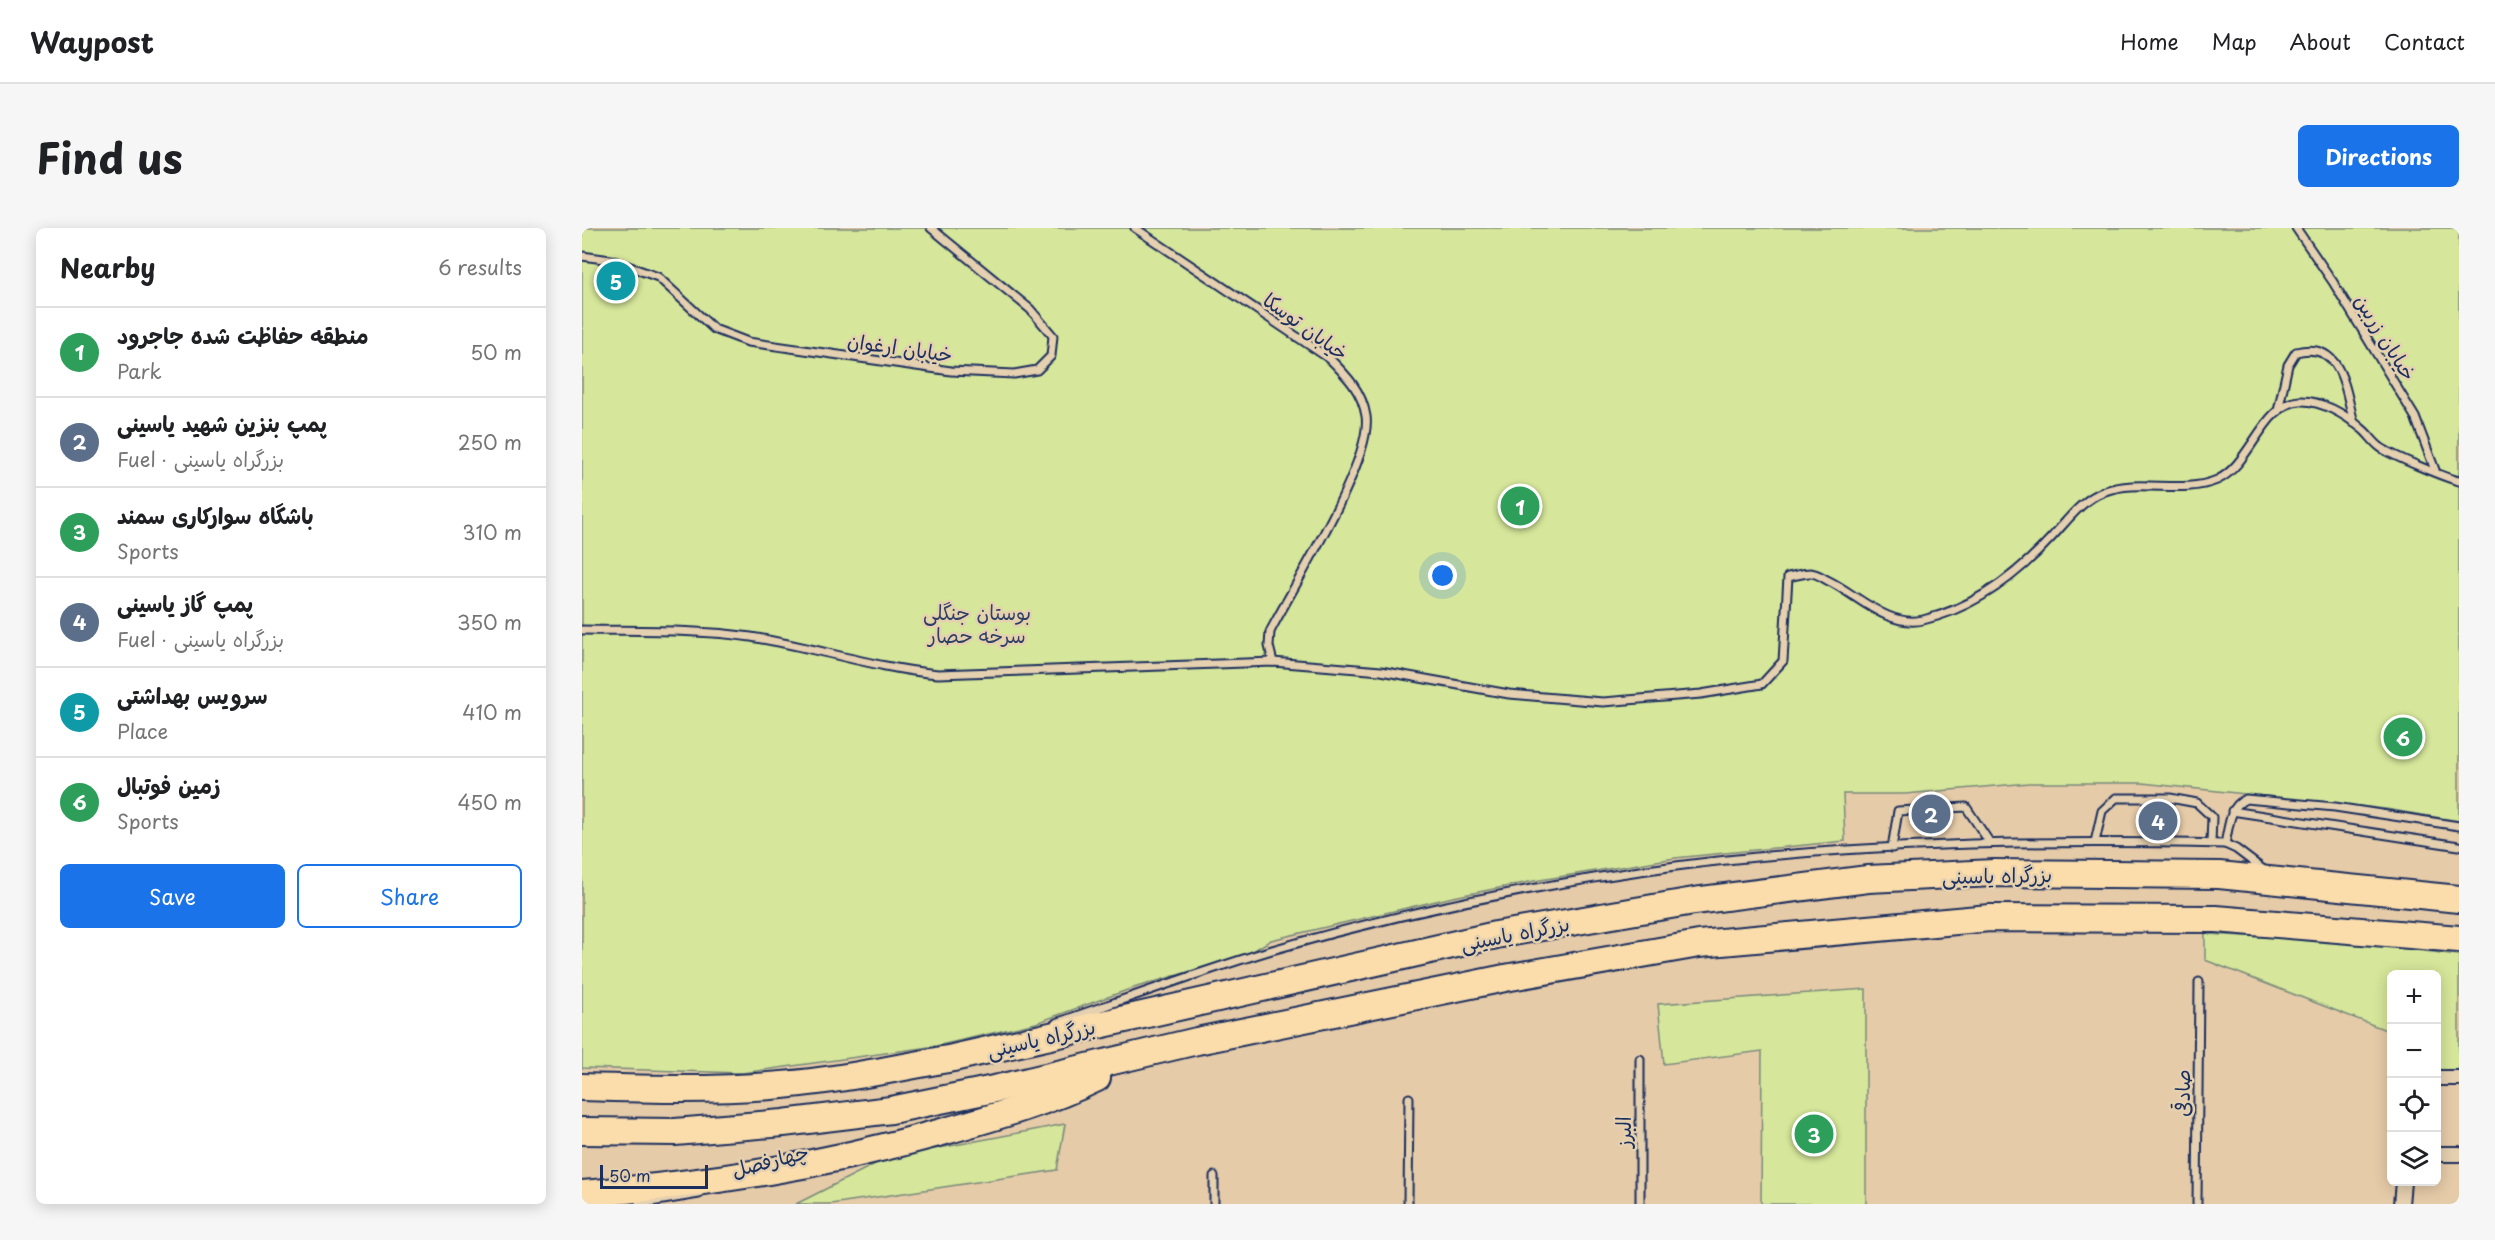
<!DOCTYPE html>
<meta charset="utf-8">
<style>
:root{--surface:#fff;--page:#f6f6f6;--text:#202124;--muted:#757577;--line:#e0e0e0;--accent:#1a73e8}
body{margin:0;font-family:"Playpen Sans","Playpen Sans Arabic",sans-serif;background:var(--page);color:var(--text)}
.controls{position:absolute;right:18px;bottom:18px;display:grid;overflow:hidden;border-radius:9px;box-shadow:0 3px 15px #0003}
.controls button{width:54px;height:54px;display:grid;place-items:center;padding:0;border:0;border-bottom:2px solid var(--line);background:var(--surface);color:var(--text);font:30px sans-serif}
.scale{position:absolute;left:18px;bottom:15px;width:108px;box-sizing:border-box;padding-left:6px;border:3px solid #1b2f5e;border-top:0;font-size:16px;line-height:21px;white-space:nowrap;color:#1b2f5e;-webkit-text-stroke:4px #e5d0af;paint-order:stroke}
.you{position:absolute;left:861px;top:348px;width:21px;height:21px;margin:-15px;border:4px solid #fff;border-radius:50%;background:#1a73e8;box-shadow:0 0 0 9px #1a73e833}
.badge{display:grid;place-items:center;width:39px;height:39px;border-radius:50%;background:var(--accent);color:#fff;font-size:20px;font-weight:700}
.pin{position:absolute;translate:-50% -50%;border:3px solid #fff;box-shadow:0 2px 6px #0006}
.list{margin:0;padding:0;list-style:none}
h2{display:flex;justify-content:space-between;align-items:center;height:78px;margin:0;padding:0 24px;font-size:26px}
h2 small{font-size:20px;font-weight:400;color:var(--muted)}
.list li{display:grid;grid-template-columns:39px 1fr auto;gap:18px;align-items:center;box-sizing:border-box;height:90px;padding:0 24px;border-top:2px solid var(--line)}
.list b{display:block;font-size:22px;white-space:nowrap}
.list p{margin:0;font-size:20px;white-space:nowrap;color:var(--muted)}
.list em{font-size:20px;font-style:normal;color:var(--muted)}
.actions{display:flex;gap:12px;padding:18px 24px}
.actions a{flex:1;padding:14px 0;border:2px solid var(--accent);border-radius:9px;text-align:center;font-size:21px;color:var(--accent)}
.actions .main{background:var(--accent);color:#fff}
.icon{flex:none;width:33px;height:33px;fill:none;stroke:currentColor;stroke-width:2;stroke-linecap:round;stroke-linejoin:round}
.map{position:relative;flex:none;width:1877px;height:976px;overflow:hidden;border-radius:9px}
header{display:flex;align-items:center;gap:36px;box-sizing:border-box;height:84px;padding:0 30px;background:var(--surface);border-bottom:2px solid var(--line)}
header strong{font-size:28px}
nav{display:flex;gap:33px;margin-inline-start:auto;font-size:21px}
.intro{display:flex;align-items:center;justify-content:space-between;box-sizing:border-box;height:144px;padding:0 36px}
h1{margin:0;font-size:42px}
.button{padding:15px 27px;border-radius:9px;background:var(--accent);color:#fff;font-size:21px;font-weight:700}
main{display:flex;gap:36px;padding:0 36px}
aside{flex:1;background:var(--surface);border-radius:9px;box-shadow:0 3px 15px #0003}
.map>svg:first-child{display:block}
.green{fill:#d6e69a;stroke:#788a7c;stroke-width:1.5}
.shadow{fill:#0003}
.building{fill:#c4a48e;stroke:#1b2f5e;stroke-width:1.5}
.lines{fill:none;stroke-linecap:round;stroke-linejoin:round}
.lane-casing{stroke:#1b2f5e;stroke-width:11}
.street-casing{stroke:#1b2f5e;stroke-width:18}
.highway-casing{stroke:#1b2f5e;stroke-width:30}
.lane{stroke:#e5d0af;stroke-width:7}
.street{stroke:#e5d0af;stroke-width:14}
.highway{stroke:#fbddab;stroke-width:26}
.labels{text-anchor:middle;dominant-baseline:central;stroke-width:5;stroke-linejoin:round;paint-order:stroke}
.street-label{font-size:20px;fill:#1b2f5e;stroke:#e5d0af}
.park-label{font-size:20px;fill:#2e4164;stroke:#e5d0af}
</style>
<header>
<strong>Waypost</strong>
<nav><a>Home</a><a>Map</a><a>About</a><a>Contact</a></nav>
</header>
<div class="intro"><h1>Find us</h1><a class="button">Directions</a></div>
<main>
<aside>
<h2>Nearby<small>6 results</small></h2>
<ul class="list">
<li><span class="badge" style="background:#2e9e5b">1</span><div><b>منطقه حفاظت شده جاجرود</b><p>Park</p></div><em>50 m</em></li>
<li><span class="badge" style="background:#5c6f8a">2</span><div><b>پمپ بنزین شهید یاسینی</b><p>Fuel · بزرگراه یاسینی</p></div><em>250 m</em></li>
<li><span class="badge" style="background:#2e9e5b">3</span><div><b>باشگاه سوارکاری سمند</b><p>Sports</p></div><em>310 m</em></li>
<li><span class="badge" style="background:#5c6f8a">4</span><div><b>پمپ گاز یاسینی</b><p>Fuel · بزرگراه یاسینی</p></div><em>350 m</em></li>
<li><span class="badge" style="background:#0f9aa8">5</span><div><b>سرویس بهداشتی</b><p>Place</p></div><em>410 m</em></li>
<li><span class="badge" style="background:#2e9e5b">6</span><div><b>زمین فوتبال</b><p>Sports</p></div><em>450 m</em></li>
</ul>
<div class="actions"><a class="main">Save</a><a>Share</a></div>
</aside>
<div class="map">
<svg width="1877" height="976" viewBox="0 0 1877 976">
<rect width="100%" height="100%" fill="#e6cba8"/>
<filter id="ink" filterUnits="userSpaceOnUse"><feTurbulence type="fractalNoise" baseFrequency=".0167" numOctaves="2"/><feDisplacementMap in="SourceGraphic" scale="12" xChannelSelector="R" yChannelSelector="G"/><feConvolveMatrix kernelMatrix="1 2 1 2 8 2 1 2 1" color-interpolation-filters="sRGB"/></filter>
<g filter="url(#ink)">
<g class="green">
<polygon points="0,0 1877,0 1877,593 1804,581 1560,555 1447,555 1323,566 1261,566 1263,613 1093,630 952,653 871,669 689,712 666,726 548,761 454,795 354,818 160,845 0,840"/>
<polygon points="1623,706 1746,712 1877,727 1877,844 1855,843 1854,746 1810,746 1809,804 1623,732"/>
<polygon points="1284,761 1284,976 1179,976 1180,823 1082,836 1076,776"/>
<polygon points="483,896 475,942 249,976 214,976 305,930"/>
</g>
<polygon class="shadow" points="47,49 52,54 50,66 27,62 23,58"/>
<polygon class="building" points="21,44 48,48 45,63 21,58"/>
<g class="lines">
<defs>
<g id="lane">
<path d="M553,0L748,131C765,148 780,163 784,188C791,233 711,358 688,404L687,418L691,434"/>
<polyline points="1714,0 1751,54 1833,189 1853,242"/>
<polyline points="0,28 29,32 76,49 132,101 166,114 369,143 432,146 455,142 469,128 471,108 448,81 349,0"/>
<path d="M1696,183L1706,137L1714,124C1760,112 1763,161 1772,195"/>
<path d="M0,402C55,403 114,401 169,409C232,419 293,440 356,446L691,434L799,443L927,466L1021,474L1119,466L1180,456L1201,433L1206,349C1213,348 1221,345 1228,345C1234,345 1240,349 1245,352C1276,367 1306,400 1341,392C1392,380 1434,348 1469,310C1485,293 1500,271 1523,263C1559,250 1599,267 1635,252C1669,237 1681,175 1718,173C1739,172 1764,187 1779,200C1786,205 1791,214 1798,219C1808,227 1864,250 1877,253"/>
<polyline points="1650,583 1877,618"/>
<polyline points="1513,614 1520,583 1534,570 1588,570 1615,575 1630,589 1629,615"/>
<polyline points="1643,616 1654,621 1683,643"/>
<polyline points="1310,620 1316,583 1384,579 1408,615"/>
<path d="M474,795C546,770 617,744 690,722C821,684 958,656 1094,638C1275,615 1460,612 1643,616C1647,599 1647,578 1664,571L1753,579L1877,598"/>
<polyline points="57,976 117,966"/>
<polyline points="632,976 632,948"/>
<polyline points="826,976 827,870"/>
<polyline points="1058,976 1058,831"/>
<polyline points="1615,976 1617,754"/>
</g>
<g id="street">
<polyline points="1854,850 1877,850"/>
<polyline points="1854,926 1877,926"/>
<polyline points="1819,976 1821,954"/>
</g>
<g id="highway">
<path d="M0,859C67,861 134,863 200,857C258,852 315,840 371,830L914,707L1112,673L1286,651L1412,645L1637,647L1877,671"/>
<polyline points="0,903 93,904 201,895 309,882 417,860 615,813 923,750 1117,716 1408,690 1634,691 1877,711"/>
<path d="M0,966C125,956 239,938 360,904C413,889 466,874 515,850"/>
</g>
</defs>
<use href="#lane" class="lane-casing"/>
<use href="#street" class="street-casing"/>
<use href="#highway" class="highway-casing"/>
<use href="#lane" class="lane"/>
<use href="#street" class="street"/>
<use href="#highway" class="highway"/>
</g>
</g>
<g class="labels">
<g class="street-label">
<text transform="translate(724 98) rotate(36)">خیابان توسکا</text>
<text transform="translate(1804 109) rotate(58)">خیابان زربین</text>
<text transform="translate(318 119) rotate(8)">خیابان ارغوان</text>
<text transform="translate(1415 647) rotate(-1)">بزرگراه یاسینی</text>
<text transform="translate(933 705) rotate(-11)">بزرگراه یاسینی</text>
<text transform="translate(459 810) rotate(-13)">بزرگراه یاسینی</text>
<text transform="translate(1600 865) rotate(-89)">صادقی</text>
<text transform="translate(1041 904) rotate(-90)">البرز</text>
<text transform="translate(188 932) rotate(-14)">چهارفصل</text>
</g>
<g class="park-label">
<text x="395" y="384">بوستان جنگلی<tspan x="395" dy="23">سرخه حصار</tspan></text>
</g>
</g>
</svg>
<div class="controls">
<button>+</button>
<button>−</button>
<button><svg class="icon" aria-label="locate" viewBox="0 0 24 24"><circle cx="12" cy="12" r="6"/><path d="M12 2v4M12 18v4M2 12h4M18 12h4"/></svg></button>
<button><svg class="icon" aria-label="layers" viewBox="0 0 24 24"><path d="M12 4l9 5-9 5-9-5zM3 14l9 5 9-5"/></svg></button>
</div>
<div class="scale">50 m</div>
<div class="you"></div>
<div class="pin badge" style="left:938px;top:278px;background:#2e9e5b">1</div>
<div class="pin badge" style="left:1349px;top:586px;background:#5c6f8a">2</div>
<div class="pin badge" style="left:1232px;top:906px;background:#2e9e5b">3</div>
<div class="pin badge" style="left:1576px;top:593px;background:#5c6f8a">4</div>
<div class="pin badge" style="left:34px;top:53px;background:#0f9aa8">5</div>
<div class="pin badge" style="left:1821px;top:509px;background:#2e9e5b">6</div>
</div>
</main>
